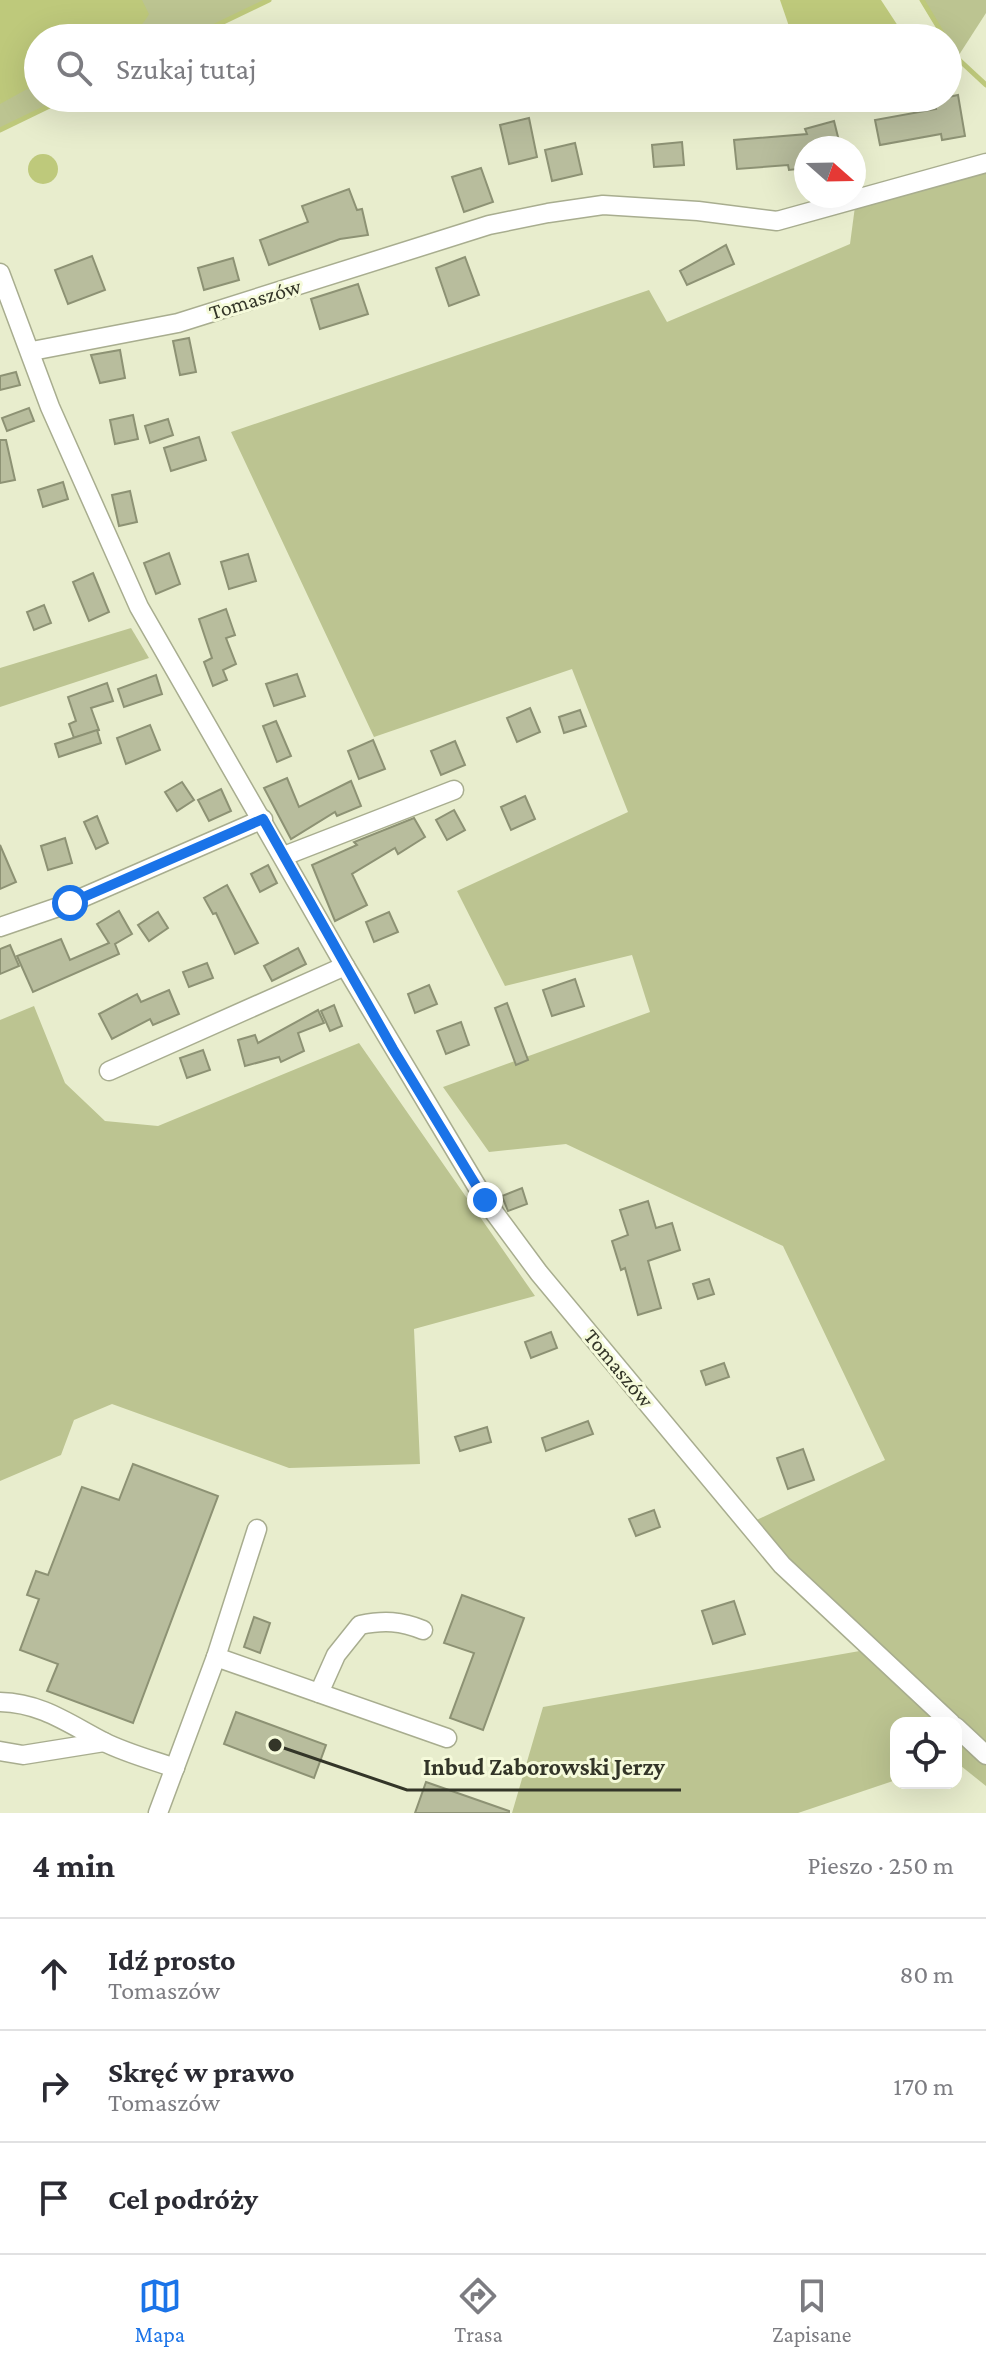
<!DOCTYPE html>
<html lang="pl">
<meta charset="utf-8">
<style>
:root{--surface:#fff;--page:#f2f2f3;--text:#2b2b33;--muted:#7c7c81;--line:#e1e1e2;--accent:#1a73e8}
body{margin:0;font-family:"Crimson Pro",serif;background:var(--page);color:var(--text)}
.controls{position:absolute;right:24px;bottom:24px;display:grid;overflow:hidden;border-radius:16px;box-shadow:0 8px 32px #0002}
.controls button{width:72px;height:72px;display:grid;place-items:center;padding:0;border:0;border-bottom:2px solid var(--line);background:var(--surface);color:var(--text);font:40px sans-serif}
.compass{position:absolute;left:794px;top:136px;width:72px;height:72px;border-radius:50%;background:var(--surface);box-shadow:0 8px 32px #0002;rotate:110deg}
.stop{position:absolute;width:24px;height:24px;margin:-18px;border:6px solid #1a73e8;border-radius:50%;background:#fff}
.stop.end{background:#1a73e8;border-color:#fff;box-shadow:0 2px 8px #0008}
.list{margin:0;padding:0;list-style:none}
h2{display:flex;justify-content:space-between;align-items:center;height:104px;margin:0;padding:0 32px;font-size:34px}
h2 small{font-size:26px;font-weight:400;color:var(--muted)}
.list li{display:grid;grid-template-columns:52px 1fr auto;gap:24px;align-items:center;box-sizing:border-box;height:112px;padding:0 32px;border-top:2px solid var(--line)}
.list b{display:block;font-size:30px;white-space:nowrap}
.list p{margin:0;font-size:26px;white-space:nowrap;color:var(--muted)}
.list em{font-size:26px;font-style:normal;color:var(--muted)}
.icon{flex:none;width:44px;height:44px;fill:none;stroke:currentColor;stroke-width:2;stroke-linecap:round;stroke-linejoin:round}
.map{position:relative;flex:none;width:986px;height:1813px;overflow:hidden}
.search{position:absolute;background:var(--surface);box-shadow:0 8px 32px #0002;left:24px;right:24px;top:24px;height:88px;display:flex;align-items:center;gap:20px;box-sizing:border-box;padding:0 28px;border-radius:44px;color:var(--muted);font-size:30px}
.sheet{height:440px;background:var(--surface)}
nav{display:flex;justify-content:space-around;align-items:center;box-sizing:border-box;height:112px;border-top:2px solid var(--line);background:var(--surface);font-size:22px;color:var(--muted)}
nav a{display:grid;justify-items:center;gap:4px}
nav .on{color:var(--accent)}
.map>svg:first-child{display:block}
.green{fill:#bcc491}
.water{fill:#bec97b}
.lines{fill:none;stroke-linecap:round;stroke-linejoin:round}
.stream{stroke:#bec97b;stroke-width:5}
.building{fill:#b8bd9d;stroke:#8d9274;stroke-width:2}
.minor-casing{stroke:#a8ad8f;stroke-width:21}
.minor{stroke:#fff;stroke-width:18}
.route{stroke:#1a73e8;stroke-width:10}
.labels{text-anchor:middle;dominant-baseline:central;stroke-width:6;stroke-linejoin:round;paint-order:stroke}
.street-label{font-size:22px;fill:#333528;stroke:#f5fada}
.leader{fill:none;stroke:#333528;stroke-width:3}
.callout-dot{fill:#333528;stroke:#f5fada;stroke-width:3}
.callout-label{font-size:24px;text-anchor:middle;font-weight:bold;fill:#333528;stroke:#f5fada;stroke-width:6;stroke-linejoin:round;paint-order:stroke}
</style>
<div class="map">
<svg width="986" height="1813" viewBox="0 0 986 1813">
<rect width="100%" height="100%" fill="#e8edcd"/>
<g class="green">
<polygon points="0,0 269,0 190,38 38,38 38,98 66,98 0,130"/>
<polygon points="922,0 986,0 986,13 957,58"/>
<polygon points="986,163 986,1786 956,1762 956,1723 896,1723 896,1780 798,1813 512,1813 543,1707 871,1649 746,1525 885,1460 783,1246 566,1144 489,1152 443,1087 650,1012 632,955 505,986 457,891 628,812 572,669 374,737 231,432 649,290 667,322 850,244 856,199"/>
<polygon points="131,628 149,658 0,707 0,668"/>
<polygon points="34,1006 65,1083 105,1121 158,1126 359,1043 535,1296 414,1329 420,1464 289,1468 112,1404 74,1420 61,1455 0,1481 0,1020"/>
</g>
<g class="water">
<path d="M0,0H142L149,14C131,51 73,38 38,38V83L0,104Z"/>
<polygon points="780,0 881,0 898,26 890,38 793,38"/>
<circle cx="43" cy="169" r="15"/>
</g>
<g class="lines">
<g class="stream">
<polyline points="922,0 945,38"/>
<polyline points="190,38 269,0"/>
<polyline points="948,43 957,58 986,85"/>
<polyline points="0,130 66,98"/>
</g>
</g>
<g class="building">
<polygon points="958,95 965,136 942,140 941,134 880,145 875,120 936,109 934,100"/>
<polygon points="529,118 537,157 509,164 500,125"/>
<polygon points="834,121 839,141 806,148 806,168 789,170 788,165 737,169 734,140 807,134 805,129"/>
<polygon points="682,142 684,165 654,167 652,145"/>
<polygon points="575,143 582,174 552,181 545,150"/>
<polygon points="481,168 493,202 464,212 452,177"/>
<polygon points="349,189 357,210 362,209 368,235 340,239 269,265 260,240 308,222 302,206"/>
<polygon points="726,245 734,264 687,285 680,271"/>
<polygon points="92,256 105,290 68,304 55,270"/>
<polygon points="465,257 479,295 449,306 436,268"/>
<polygon points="233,258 239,280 204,290 198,268"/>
<polygon points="358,284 368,314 320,329 311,299"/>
<polygon points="189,338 196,372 180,375 173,341"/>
<polygon points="120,350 125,378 100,383 91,355"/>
<polygon points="16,372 20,385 0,390 0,376"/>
<polygon points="29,408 34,421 7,431 2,418"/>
<polygon points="133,415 138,439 115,444 110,420"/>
<polygon points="168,419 173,435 150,443 145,426"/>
<polygon points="199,437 206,460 171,471 164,448"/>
<polygon points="0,440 6,440 15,480 0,483"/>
<polygon points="63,482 68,499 43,507 38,490"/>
<polygon points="130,491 137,522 119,526 112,495"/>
<polygon points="169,553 180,584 156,594 144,563"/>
<polygon points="248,554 256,581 229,589 221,562"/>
<polygon points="93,573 109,612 89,621 73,582"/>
<polygon points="44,605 51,623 34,630 27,612"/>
<polygon points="226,609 235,635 226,638 236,664 223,670 227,680 213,686 204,662 212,658 199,619"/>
<polygon points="297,674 305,696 274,706 266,684"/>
<polygon points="156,675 162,694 124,707 118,689"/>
<polygon points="107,683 113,701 91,708 99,730 74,738 69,724 76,721 68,697"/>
<polygon points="530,708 540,732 517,742 507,718"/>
<polygon points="580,710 586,726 564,733 559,717"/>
<polygon points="276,721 291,756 277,762 263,726"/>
<polygon points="150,725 160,750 126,764 117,738"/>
<polygon points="97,730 101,743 59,757 55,744"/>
<polygon points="373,740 385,769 359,779 348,751"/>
<polygon points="455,741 465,765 441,775 431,751"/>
<polygon points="287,778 299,807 351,781 361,806 337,816 335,812 291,839 264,788"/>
<polygon points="182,782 194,800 177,811 165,792"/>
<polygon points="221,789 231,811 209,821 198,800"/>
<polygon points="525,796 535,819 511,830 501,807"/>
<polygon points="454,810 465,830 447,840 436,820"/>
<polygon points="97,816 108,843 96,849 84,822"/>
<polygon points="414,818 425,837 398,854 395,848 352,874 367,905 335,921 312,865 357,845 354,842"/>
<polygon points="65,838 72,863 48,870 41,846"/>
<polygon points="0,845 16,882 0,889"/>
<polygon points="268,865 277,883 260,892 251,874"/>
<polygon points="227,885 258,943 235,954 216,913 213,914 204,898"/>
<polygon points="119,911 132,934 115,944 119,954 33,992 17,956 61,939 70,960 109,943 97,924"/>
<polygon points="158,912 168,928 149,941 138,925"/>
<polygon points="389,912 398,932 374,942 366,922"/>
<polygon points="10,945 19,966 0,974 0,949"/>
<polygon points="298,948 306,964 272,981 264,966"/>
<polygon points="207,963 213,978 189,987 183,972"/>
<polygon points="575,979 584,1006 552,1016 543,990"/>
<polygon points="429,985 437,1004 415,1013 408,994"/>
<polygon points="169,990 179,1014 153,1025 150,1019 112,1039 99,1014 137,994 141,1002"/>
<polygon points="507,1003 528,1060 516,1065 495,1008"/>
<polygon points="334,1005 342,1026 330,1031 321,1011"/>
<polygon points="318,1010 324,1023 298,1033 304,1051 281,1062 279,1057 245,1066 238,1040 255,1035 258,1043"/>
<polygon points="461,1022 469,1045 446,1054 437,1031"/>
<polygon points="203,1050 210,1070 187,1078 180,1058"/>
<polygon points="522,1188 527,1204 508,1211 502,1196"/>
<polygon points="648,1201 656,1228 672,1223 680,1250 648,1261 661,1308 638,1315 625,1268 621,1270 612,1241 628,1235 620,1210"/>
<polygon points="709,1279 714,1294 698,1299 693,1284"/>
<polygon points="551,1332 557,1348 531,1358 525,1342"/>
<polygon points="724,1363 729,1377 706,1385 701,1371"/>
<polygon points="588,1421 593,1434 546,1451 542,1438"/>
<polygon points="487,1427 491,1442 460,1451 455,1437"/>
<polygon points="803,1449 814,1480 788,1489 777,1458"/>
<polygon points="133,1464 218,1496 133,1723 47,1691 58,1664 20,1650 39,1599 27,1595 36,1571 48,1575 82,1487 119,1500"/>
<polygon points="654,1510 660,1527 636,1536 629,1519"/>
<polygon points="462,1595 524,1618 483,1730 450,1718 474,1653 444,1643"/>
<polygon points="734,1601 745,1634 713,1644 702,1611"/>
<polygon points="254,1617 270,1623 260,1653 244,1647"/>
<polygon points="236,1712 326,1745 314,1778 224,1744"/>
<polygon points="426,1782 509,1811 509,1813 415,1813"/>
</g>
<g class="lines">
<defs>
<g id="minor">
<polyline points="0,273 50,407 139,607 345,966"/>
<polyline points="32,351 178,323 489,225 548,213 603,205 698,211 777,221 986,163"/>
<polyline points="284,856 454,790"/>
<polyline points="0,927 70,903 263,819"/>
<polyline points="109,1071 345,966 485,1200 539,1273 782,1565 951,1723"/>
<polyline points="216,1657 447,1738"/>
<path d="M319,1693L336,1655L360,1625C384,1620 401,1621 423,1630"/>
<path d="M0,1702C42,1703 69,1724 104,1742C126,1753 152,1760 175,1768"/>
<polyline points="956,1727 986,1755"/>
<polyline points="0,1751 23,1755 104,1742"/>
<polyline points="158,1813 216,1657 257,1529"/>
</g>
</defs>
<use href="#minor" class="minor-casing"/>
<use href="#minor" class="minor"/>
</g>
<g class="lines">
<polyline class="route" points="70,903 263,819 393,1049 485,1200"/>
</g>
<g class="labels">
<g class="street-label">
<text transform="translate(255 299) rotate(-17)">Tomaszów</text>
<text transform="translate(619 1368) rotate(50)">Tomaszów</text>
</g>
</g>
<path class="leader" d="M275 1745L407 1790H681"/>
<circle class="callout-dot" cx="275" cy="1745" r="8"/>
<g class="callout-label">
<text x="544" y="1775">Inbud Zaborowski Jerzy</text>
</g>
</svg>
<div class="controls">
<button><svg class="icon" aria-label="locate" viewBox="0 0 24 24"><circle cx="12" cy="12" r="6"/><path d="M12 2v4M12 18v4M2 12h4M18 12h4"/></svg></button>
</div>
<svg class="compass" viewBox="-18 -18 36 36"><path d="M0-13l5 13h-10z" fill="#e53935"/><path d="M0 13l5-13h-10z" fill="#7c7c81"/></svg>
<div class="stop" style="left:70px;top:903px"></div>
<div class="stop end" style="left:485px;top:1200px"></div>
<div class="search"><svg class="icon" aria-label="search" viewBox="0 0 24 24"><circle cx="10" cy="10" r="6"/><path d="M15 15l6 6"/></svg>Szukaj tutaj</div>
</div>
<section class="sheet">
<h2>4 min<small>Pieszo · 250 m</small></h2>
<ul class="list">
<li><svg class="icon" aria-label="ahead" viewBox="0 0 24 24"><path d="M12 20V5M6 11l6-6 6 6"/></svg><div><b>Idź prosto</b><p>Tomaszów</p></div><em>80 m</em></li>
<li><svg class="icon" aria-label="right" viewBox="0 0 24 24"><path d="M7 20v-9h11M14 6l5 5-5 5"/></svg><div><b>Skręć w prawo</b><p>Tomaszów</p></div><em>170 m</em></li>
<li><svg class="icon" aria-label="arrive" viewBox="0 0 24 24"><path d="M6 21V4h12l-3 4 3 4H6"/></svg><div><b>Cel podróży</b></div></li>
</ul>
</section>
<nav>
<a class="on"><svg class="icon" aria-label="map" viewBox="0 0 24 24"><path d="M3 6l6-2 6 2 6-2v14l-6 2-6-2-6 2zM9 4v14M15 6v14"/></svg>Mapa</a>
<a><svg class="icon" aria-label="directions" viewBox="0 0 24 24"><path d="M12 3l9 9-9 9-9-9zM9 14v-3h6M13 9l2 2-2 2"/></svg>Trasa</a>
<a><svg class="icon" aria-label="saved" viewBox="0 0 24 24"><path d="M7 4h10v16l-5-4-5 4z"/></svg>Zapisane</a>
</nav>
